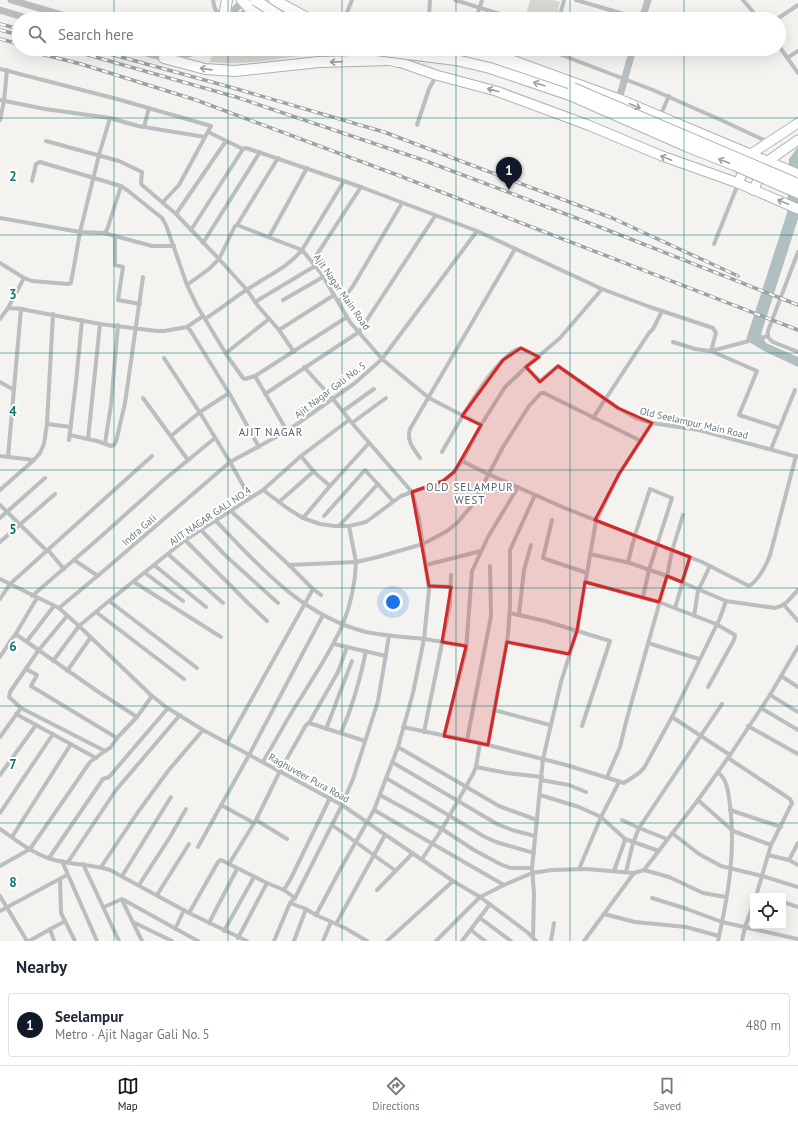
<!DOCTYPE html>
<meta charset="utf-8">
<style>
:root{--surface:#fff;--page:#f2f2f3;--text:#1f2937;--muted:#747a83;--line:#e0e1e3;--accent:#111827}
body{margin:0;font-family:"PT Sans",sans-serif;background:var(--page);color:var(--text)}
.controls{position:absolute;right:12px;bottom:12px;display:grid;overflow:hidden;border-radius:4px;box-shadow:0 4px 16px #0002}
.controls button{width:36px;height:36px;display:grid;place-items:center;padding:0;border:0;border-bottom:1px solid var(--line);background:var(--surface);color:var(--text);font:20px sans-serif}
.you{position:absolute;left:393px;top:602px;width:14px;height:14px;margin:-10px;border:3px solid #fff;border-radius:50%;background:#1a73e8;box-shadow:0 0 0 6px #1a73e833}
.badge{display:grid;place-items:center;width:26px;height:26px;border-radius:50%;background:var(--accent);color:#fff;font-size:13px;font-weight:700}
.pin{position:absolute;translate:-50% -33px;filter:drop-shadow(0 1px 2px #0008)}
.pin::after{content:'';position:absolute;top:21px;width:14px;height:12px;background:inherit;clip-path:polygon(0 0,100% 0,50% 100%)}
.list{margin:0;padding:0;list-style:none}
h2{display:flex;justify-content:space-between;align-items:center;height:52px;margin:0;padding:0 16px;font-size:17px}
h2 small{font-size:13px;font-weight:400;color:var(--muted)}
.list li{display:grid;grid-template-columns:26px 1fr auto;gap:12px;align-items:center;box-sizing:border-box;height:64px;margin:0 8px 8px;padding:0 8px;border:1px solid var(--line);border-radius:4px}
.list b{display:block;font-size:15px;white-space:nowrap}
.list p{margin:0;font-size:13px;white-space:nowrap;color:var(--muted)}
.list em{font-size:13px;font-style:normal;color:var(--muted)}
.icon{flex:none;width:22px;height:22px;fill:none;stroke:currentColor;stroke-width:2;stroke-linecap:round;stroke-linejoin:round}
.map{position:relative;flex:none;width:798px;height:941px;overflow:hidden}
.search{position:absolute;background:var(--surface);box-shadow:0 4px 16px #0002;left:12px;right:12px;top:12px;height:44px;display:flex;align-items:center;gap:10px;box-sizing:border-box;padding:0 14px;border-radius:22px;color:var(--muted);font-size:15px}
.sheet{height:124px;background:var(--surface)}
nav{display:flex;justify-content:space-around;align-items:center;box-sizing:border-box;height:56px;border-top:1px solid var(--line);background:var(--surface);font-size:11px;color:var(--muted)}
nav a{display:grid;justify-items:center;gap:2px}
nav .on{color:var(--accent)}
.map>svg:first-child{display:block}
.green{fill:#d4d8d0}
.water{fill:#b0bfc0}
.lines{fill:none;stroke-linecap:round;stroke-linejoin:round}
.secondary-casing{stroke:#acb2b4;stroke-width:11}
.trunk-casing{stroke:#afb3b4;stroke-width:12}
.minor{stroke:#b9bec0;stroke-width:4}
.tertiary{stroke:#b9bec0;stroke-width:7}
.secondary{stroke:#fff;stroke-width:9}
.trunk{stroke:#fff;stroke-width:10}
.rail-casing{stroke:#9ca3a5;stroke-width:3.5}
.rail{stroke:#fff;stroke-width:2;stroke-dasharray:6;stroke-linecap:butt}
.trunk-bridge-casing{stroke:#afb3b4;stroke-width:12;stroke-linecap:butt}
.trunk-bridge{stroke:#fff;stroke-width:10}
.oneway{stroke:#95a0a4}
.marked{fill:#d62828;fill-opacity:0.2;stroke:#d62828;stroke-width:3;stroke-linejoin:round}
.grid{fill:none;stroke:#0f766e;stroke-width:1;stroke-opacity:0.55}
.labels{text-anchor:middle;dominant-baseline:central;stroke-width:4;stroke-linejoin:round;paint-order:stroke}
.street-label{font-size:10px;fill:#67787d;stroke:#fff}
.neighbourhood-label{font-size:11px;letter-spacing:1px;fill:#536064;stroke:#fff}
.grid-label{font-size:13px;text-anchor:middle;font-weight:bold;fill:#0f766e;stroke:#fff;stroke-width:4;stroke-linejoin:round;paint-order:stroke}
</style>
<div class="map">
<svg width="798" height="941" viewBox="0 0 798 941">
<rect width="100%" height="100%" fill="#f4f3f0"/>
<g class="green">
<polygon points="530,0 553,0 560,2 556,19 525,19"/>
<path d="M222,49H315L314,54C280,58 245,66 210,62L211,57Z"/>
</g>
<polygon class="water" points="798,147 798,219 761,334 766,343 798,357 798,367 764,351 746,340 787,213 789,159"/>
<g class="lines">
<defs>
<g id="secondary">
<polyline points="465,49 501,56 619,99 798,174"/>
<polyline points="399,62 436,75 496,91 588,125 662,156 738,183 798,209"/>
<polyline points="738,183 751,154 798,123"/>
<polyline points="753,190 768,161 798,140"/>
</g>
<g id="trunk">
<polyline points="227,0 225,11 228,17"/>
<polyline points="242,0 249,8 267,19"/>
<polyline points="274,0 309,19"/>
<polyline points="338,49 399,62"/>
<polyline points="434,49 482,58 525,70 573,88"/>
<polyline points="164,58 205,69 235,71 319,62 389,60"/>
</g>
</defs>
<use href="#secondary" class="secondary-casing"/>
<use href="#trunk" class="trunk-casing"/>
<g class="minor">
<polyline points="213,0 215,9 222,19"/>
<polyline points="430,0 429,16 430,19"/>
<polyline points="455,0 516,19"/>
<polyline points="576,0 641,19"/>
<polyline points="743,0 759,19"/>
<polyline points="346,15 352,0"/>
<polyline points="321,19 324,15 329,14 429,18"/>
<polyline points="476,19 482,0"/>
<polyline points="559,19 564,0"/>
<polyline points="777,19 798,5"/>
<polyline points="779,46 798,73"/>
<polyline points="546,49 653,90 721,120 768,142"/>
<polyline points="613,49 631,55"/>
<polyline points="787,58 798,51"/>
<polyline points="0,69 117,99 211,126 179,185 163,202"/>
<polyline points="0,100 45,109 110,118 138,126 205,137"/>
<polyline points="660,116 669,96"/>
<polyline points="0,120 4,101 7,70"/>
<polyline points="417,125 429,89 436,76"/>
<polyline points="144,127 149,108"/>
<polyline points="208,132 243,149"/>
<polyline points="46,141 119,161 142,172 141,183 142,185 176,214 219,259 247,290 258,306 279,330 294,352"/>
<polyline points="32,181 36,164 40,162 121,186 127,190 162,218 166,225 187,285 197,306 228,357 243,378 245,379 255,376 287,431"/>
<polyline points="176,214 226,141"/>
<polyline points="0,218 80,232 104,233 107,230 121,186"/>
<polyline points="237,225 302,250 321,273 350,322 382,359 429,398 481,425"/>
<polyline points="191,230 243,149 246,148 361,187 477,231 602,289 650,307 713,328 716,333 711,351 757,371 739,415 779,428"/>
<polyline points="104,233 152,246 174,246"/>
<polyline points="115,236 115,265 123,267 118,300 140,304"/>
<polyline points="269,237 307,168"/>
<polyline points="203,243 260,152"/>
<polyline points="714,244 738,184"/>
<path d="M798,252L768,331C767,337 769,339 773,342L798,352"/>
<polyline points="312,262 361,187"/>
<polyline points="0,263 24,278 32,281 68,284 71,283 80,232 99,155 110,118"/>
<polyline points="187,285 209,269 219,259 235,226 237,225 278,158"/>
<polyline points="283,300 323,277"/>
<polyline points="338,301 346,295 353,286 402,203"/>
<polyline points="255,302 315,266"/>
<polyline points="8,308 23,309"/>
<polyline points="0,319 8,308 24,278"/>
<path d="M205,319C221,309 236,296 251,287C269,275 288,267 302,250L344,181"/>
<polyline points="187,327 190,330 229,393 259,447"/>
<polyline points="279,330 334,295"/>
<polyline points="673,342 695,349 711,351 768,336"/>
<polyline points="226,353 269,319"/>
<polyline points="164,358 202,416 230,462 250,498"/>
<polyline points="304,367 333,399 352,423 412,492 419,519 429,590 424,639 413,693 398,747 374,810 341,868 316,915 345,928 367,941"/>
<polyline points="526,367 560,338 602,289"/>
<polyline points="255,376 347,317"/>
<polyline points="0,382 14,390"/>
<polyline points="265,394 359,332 435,216"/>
<polyline points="143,398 188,460"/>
<polyline points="343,411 374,389"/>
<polyline points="593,418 649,333 653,329 662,311"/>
<polyline points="352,423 386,398"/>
<polyline points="47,424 71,427"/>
<polyline points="70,435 97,441 111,446 114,445 116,442 125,403 143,277"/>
<polyline points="171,436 200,412 229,393"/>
<polyline points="88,439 100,324"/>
<polyline points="69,440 76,382 82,320"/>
<polyline points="105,443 111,405 118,325"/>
<polyline points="771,449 795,390"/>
<path d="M442,452C455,429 495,354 521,348L539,357"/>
<polyline points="0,456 34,460"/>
<polyline points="301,456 315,473 330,486"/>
<polyline points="8,457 21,309 100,324 157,331 164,331 187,327 203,316"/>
<path d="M420,458C414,449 406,441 410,429L515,249"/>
<path d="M462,461L488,474L567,509L702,562L749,586C758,581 767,564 770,555L796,456"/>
<polyline points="0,490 34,460 40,453 44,444 47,424 53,314"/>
<polyline points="263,490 290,510 303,518 320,524 334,526 349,526 366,522 401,496 443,481 454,472 462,461 481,425 505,387 526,367 540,381 558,366 618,408 636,418 652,423 699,430 798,457"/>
<polyline points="279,502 314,471"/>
<polyline points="0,505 47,551"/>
<polyline points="231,511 289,565 313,589 321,595"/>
<polyline points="324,516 365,470 393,501"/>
<polyline points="0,518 45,478"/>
<polyline points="303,518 330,486 369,443"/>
<polyline points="552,520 543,558 587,573"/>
<path d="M216,521C260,567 302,616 366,632C386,636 405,637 424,639C438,641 452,644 466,646"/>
<polyline points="339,526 378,484"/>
<polyline points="201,530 227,557 278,603"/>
<polyline points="185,540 249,604 267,621"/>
<polyline points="0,542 55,494"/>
<polyline points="48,550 64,569"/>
<polyline points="168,554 223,603"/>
<path d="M590,554L630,563L667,576L726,601L775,608C786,606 791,597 798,590"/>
<polyline points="74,560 98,576"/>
<polyline points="628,562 635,535 650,489 672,498 649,570 643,597"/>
<polyline points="154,565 206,607"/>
<polyline points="289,565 356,562 378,557 423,544 447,531 458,522 473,504 503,447 529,406 541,393 544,393 641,441"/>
<polyline points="426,565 481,551"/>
<polyline points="145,573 183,601"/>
<polyline points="0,579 59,608 79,626 152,696 166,707 203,730 342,805 453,881 480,897 527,932 536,941"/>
<polyline points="134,582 221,637"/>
<polyline points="585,582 659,602 716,624 735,635 734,640 708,687"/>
<polyline points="429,586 451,587"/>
<polyline points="32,596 97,540 165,479 215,438"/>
<polyline points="0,599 10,584 152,456"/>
<polyline points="109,601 197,668"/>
<polyline points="784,605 798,621"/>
<polyline points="59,608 107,568 230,462 287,431 355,383 382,359 477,231"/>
<polyline points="675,608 690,557"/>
<polyline points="96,612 184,679"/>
<polyline points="510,613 545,621 610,641 582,726"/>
<polyline points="519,614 524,570 531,545"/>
<polyline points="67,616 38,651 10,692 9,697 21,708 105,751 111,747 117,738 137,717"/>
<polyline points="694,616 698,591 710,566"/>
<polyline points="15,635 37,598"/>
<polyline points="27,641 54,606"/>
<polyline points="507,642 569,654"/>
<polyline points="648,643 699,659"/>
<polyline points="334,644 386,656"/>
<polyline points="0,657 13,637 17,635 97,691 137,717 152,696"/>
<polyline points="53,661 79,626 109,601 185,540 263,490 301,456 349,420"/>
<polyline points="26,669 37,675 31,686 117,738"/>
<polyline points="67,671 91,637"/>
<polyline points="781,676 798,687"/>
<polyline points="770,695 798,712"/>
<polyline points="761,708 798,730"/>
<polyline points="494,710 550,725"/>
<polyline points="16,714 96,758"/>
<polyline points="672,717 730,755"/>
<polyline points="309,723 365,741"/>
<polyline points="748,726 798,754"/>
<polyline points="403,727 480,743 566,765 624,783 639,773 644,768 672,717 720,618 726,601"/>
<polyline points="326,729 352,661"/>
<polyline points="424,732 450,604 451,575"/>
<path d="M341,733C353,705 360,681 366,651"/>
<polyline points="444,736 466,650 472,571 488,537 518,487"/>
<polyline points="0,737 21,708"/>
<polyline points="467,740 491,616 490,566"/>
<polyline points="227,743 313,589"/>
<polyline points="488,745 508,635 510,606 510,550 535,495"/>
<polyline points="398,747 499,806 537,820"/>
<polyline points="728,758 790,799 792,803 771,845 756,896"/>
<path d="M263,762C276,740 288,717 302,696C330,650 354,619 356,562L349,526"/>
<polyline points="392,762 497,824 512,830 535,836"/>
<polyline points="476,767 507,773 542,777"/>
<polyline points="0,775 36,725"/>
<polyline points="607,777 620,747 626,722 667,576 672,551 683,515"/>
<polyline points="386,778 485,837 496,842 534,853"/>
<polyline points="541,780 569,785 586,792"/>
<polyline points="380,795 442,829 474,850 500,864 510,868 532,868"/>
<polyline points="540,795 579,807 601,817 623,837 625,839 624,843 614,871"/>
<polyline points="698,800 733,831 771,845"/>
<polyline points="221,805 254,823"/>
<polyline points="374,810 504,885"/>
<polyline points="730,810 781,827"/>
<polyline points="0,813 53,734"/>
<polyline points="622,820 639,828 722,704"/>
<polyline points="332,825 396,871"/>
<path d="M0,829C16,840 32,853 51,859C70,865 91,864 110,870L189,913L247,941"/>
<polyline points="672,833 699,854 721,866 762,876 798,887"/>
<polyline points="12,837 71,744"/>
<polyline points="287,839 256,820 280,771 306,725 309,723 338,672 347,647"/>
<polyline points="625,839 659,851"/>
<polyline points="198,847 249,755 323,615"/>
<polyline points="768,855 789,860 798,865"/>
<polyline points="49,858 103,779 109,777 168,708"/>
<polyline points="422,859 442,829 473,774 476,767 480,743"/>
<polyline points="789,860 798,843"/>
<polyline points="62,861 97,941"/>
<polyline points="68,862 116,790 180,715"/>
<polyline points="83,864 119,941"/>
<polyline points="229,864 256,820"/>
<polyline points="0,866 30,849 90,762 105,751"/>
<polyline points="101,867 138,812 168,771 203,730"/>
<polyline points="579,869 601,817 619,782"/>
<polyline points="644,870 669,877 703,893 726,897"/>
<polyline points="626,872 633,843 639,828 667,839"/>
<polyline points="122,876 171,797"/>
<polyline points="60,879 61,913 75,941"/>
<polyline points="139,885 170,837 186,809"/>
<polyline points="284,890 291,878 330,798"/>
<polyline points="377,890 413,853"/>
<polyline points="157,895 189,844"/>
<polyline points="0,896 27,941"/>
<polyline points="652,898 687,909 722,922 798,939"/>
<polyline points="122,900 142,941"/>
<polyline points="783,902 798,907"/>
<polyline points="290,903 306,909 316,915"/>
<polyline points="104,907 122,899 198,941"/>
<polyline points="0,911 67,875"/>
<polyline points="189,913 218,862 221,860 267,883 284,890 295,898 342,805 353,779 378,701 389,636"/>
<polyline points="604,914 635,922 686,927 719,936"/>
<polyline points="480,918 511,941"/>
<polyline points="133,922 172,941"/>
<polyline points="209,923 237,869"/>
<polyline points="336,924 385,835"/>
<polyline points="50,929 54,941"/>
<polyline points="175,929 184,910"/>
<polyline points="471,930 485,941"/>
<polyline points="224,931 254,877"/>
<polyline points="238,938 267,883"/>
<polyline points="533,938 534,893 532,868 543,759 561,682 577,631 596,521 619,474 652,423"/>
<polyline points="29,941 65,921"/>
<polyline points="274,941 290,903 295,898"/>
<polyline points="294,941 306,909"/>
<polyline points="323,941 331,922"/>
<polyline points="387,941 453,881"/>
<polyline points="436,941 480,897 504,885 532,873 552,870 586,869 634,873 644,870 698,800 730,755 770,695 798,647"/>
<polyline points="462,941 490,904"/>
<polyline points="551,941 554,923"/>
<polyline points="584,941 634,873"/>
<path d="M718,941C728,896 736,851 730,805C728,792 728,781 718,772"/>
<polyline points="742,941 745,927 753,905"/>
</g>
<g class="tertiary">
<polyline points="11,0 76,19"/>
<polyline points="0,10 30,19"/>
<polyline points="226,19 244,0"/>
<polyline points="239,19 251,5"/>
<polyline points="642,19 648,0"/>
<polyline points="132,49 164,58 191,53 201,49"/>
<polyline points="619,99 633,49"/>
</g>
<use href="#secondary" class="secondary"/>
<use href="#trunk" class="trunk"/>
<defs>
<g id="rail">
<polyline points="0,24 19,29"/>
<polyline points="0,30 19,35"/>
<polyline points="0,39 19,44"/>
<polyline points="21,49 81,64 196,100 400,176 798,330"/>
<polyline points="67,49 236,97 423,160 605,229 798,305"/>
<polyline points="92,49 237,89 384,132 612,218 738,276"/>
</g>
</defs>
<use href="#rail" class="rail-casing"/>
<use href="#rail" class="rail"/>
<defs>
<g id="trunk-bridge">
<polyline points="255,0 284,19"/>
<polyline points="368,49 456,60 490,68 570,95 686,146 734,165 798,193"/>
<polyline points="573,88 798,184"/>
</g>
</defs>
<use href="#trunk-bridge" class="trunk-bridge-casing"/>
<use href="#trunk-bridge" class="trunk-bridge"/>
</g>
<defs><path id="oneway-shaft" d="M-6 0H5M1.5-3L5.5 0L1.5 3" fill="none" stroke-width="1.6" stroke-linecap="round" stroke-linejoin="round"/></defs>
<g class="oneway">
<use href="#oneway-shaft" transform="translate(336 62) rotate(178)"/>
<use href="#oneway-shaft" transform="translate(206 69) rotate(-172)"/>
<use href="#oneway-shaft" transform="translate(539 84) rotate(-162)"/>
<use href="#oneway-shaft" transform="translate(493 90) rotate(-164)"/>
<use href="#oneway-shaft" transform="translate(635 106) rotate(23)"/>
<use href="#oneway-shaft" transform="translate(666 158) rotate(-158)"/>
<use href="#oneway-shaft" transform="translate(724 161) rotate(-159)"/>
<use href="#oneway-shaft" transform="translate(783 202) rotate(-157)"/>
</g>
<path class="marked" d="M521,348L539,357L526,367L540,382L558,366L618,408L652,423L619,474L595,520L690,557L682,582L667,576L659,602L585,582L577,631L569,654L507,642L488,745L444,736L466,646L442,642L451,587L429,586L412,492L443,481L454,472L481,425L462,416L503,360Z"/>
<path class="grid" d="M114,0V19M228,0V19M342,0V19M456,0V19M570,0V19M684,0V19M114,49V941M228,49V941M342,49V941M456,49V941M570,49V941M684,49V941M0,118H798M0,235H798M0,353H798M0,470H798M0,588H798M0,706H798M0,823H798"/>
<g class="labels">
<g class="street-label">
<text transform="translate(342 292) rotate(55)">Ajit Nagar Main Road</text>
<text transform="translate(330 390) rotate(-37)">Ajit Nagar Gali No. 5</text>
<text transform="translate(694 423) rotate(13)">Old Seelampur Main Road</text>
<text transform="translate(210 516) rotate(-34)">AJIT NAGAR GALI NO.4</text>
<text transform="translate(139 530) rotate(-41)">Indra Gali</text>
<text transform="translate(309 778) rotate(29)">Raghuveer Pura Road</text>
</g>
<g class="neighbourhood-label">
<text x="271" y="432">AJIT NAGAR</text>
<text x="470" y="487">OLD SELAMPUR<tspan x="470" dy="13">WEST</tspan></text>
</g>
</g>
<g class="grid-label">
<text x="13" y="181">2</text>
<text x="13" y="299">3</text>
<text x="13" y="416">4</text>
<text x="13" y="534">5</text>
<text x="13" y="651">6</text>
<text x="13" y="769">7</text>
<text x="13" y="887">8</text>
</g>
</svg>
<div class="controls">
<button><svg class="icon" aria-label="locate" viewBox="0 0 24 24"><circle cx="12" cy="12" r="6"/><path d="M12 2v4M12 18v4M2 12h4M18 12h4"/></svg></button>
</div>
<div class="you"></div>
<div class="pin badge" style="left:509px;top:190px">1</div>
<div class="search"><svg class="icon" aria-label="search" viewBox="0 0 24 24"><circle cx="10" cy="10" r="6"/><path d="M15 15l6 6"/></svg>Search here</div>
</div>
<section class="sheet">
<h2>Nearby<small></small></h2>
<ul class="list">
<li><span class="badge">1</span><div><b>Seelampur</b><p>Metro · Ajit Nagar Gali No. 5</p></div><em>480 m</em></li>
</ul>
</section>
<nav>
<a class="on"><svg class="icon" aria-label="map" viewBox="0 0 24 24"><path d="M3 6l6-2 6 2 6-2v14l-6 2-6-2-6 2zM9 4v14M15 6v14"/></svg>Map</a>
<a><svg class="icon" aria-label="directions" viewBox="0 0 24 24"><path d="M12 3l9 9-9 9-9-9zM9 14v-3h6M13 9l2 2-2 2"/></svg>Directions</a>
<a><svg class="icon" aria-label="saved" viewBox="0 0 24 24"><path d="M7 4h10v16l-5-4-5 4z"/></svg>Saved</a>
</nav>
